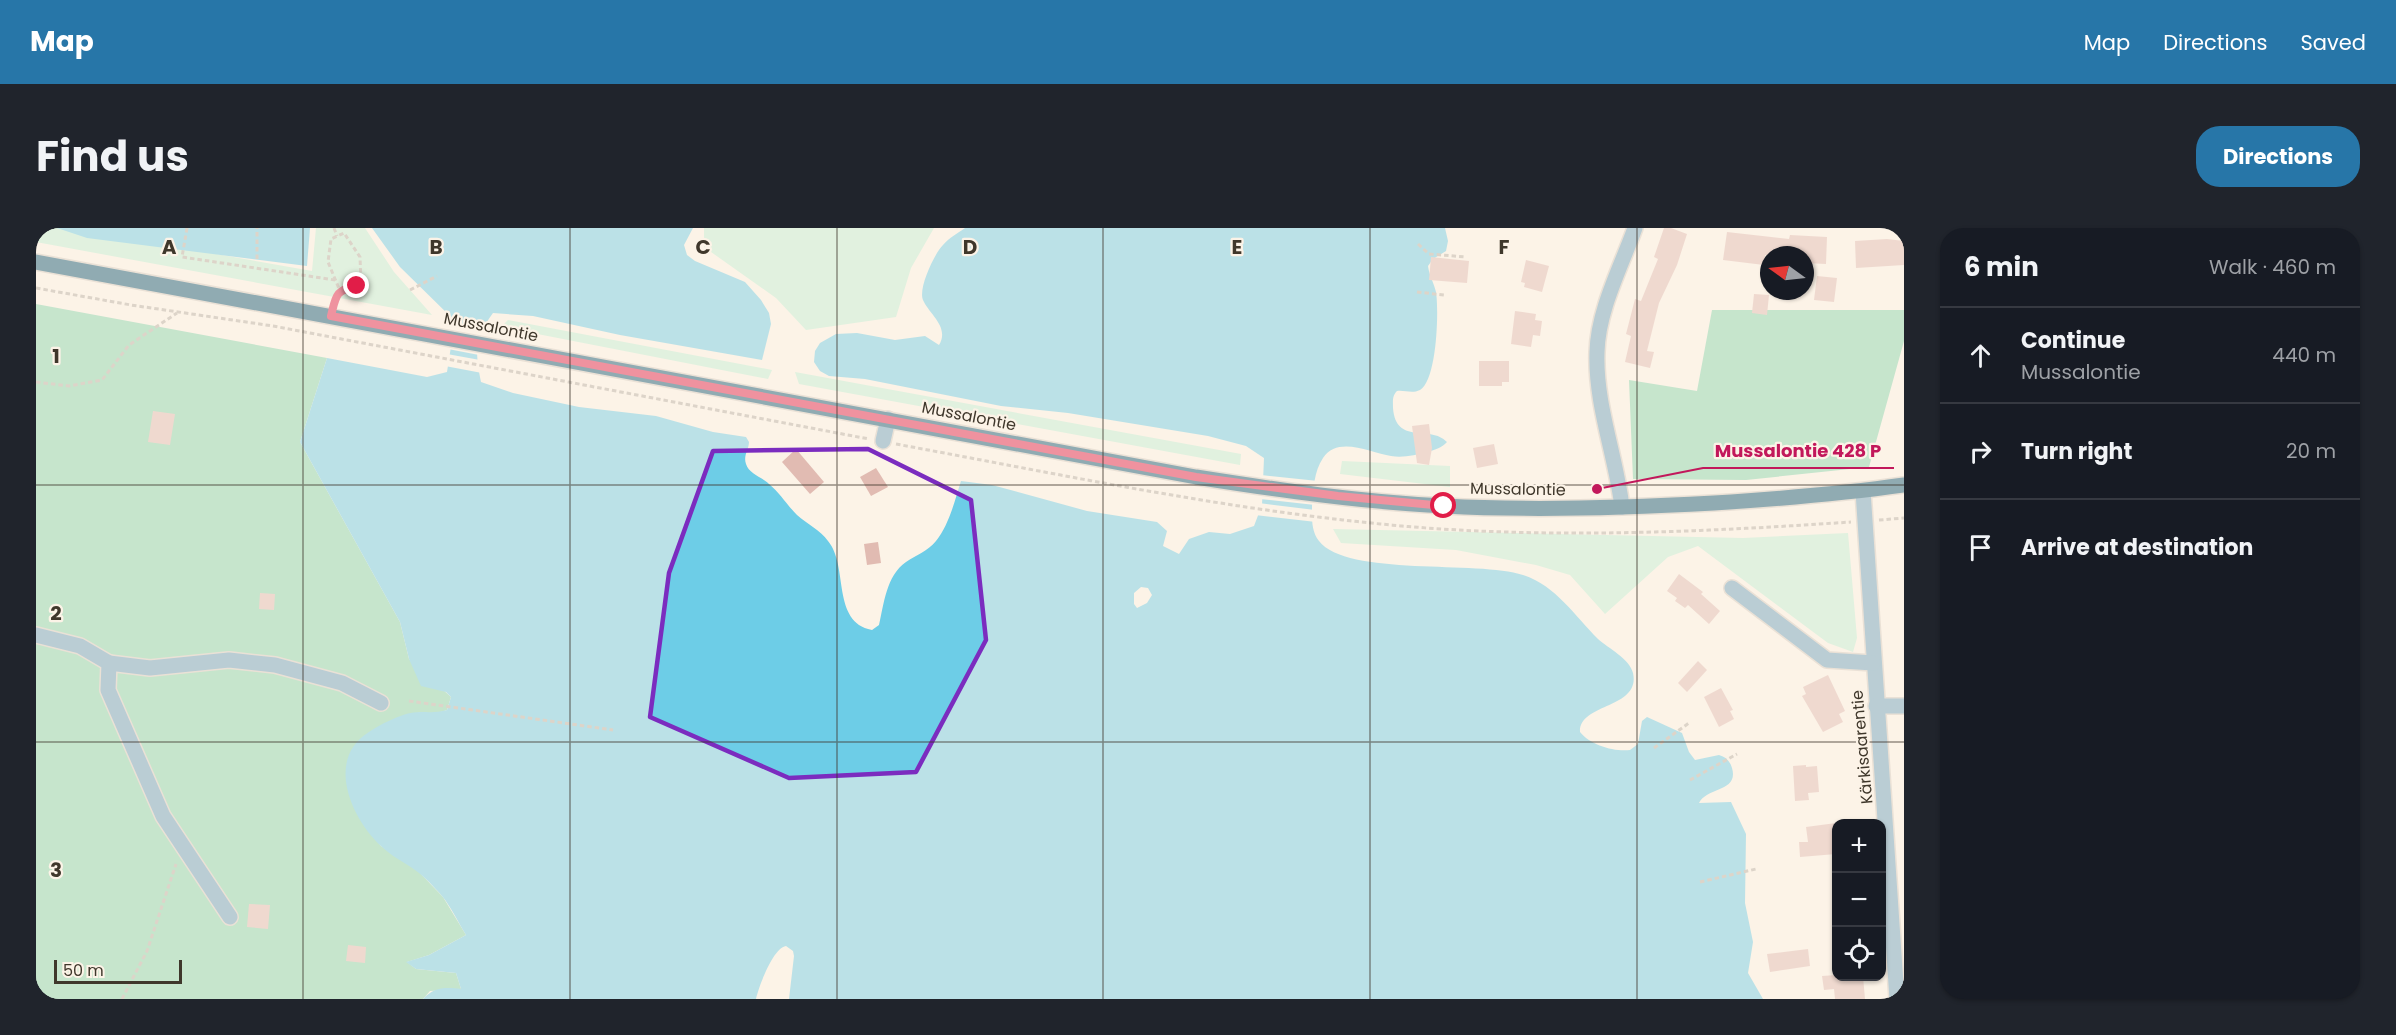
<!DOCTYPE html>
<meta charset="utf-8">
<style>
:root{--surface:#171b24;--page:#20242c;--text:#f1f3f6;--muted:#9ea1a6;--line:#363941;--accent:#2776a8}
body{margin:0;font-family:Poppins,sans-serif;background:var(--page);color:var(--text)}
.controls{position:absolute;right:18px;bottom:18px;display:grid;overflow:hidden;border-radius:12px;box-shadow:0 2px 4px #0004}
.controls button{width:54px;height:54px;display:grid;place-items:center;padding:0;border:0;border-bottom:2px solid var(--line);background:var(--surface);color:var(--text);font:30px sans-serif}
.compass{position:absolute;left:1724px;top:18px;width:54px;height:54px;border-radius:50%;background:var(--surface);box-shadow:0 2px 4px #0004;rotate:285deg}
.scale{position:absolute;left:18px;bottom:15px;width:128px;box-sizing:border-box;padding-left:6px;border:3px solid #3f372b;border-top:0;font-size:16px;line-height:21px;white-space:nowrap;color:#3f372b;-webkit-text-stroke:4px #fcf3e7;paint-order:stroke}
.stop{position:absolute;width:18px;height:18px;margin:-14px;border:4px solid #e11d48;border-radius:50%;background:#fff}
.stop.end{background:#e11d48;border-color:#fff;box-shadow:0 2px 6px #0008}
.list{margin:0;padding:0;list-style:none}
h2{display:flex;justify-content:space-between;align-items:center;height:78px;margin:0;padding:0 24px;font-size:26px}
h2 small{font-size:20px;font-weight:400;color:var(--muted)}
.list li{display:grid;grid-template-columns:39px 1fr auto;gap:18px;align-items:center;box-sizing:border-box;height:96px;padding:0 24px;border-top:2px solid var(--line)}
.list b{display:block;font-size:22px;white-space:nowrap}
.list p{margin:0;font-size:20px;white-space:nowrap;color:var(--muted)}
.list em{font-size:20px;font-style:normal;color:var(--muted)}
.icon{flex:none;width:33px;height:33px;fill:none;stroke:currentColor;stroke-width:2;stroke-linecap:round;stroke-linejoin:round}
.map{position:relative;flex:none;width:1868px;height:771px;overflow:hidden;border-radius:24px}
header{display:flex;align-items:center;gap:36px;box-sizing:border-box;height:84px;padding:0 30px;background:var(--accent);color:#fff}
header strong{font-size:28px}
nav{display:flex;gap:33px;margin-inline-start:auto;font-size:21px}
.intro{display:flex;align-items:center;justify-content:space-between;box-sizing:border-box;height:144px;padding:0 36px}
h1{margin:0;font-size:42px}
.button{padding:15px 27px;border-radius:24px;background:var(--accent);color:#fff;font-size:21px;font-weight:700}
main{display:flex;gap:36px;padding:0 36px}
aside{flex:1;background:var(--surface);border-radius:24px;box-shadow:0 2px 4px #0004}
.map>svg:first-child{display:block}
.green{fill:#c0f0d5}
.forest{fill:#85d4ac}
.water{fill:#6dcde7;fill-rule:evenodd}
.pier{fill:#fcf3e7}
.building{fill:#e1bbb2}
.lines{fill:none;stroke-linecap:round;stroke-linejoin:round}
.minor-casing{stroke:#d6cdc1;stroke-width:18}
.major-casing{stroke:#d6cdc1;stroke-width:18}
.path{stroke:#b8b0a4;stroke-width:3;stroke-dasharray:4.5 3;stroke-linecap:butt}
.minor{stroke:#6aa0bd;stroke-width:15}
.major{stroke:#0f5572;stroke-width:15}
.route{stroke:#e11d48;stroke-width:8}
.marked{fill:none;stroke:#7b2cbf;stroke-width:4.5;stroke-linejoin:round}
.grid{fill:none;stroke:#3f372b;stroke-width:1.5;stroke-opacity:0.55}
.labels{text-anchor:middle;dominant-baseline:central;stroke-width:4.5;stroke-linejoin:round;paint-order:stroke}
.street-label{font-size:16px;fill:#3f372b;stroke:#fcf3e7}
.grid-label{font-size:20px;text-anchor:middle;font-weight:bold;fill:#3f372b;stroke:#fcf3e7;stroke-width:4.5;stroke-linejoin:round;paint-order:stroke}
.leader{fill:none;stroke:#c2185b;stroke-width:2}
.callout-dot{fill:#c2185b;stroke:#fcf3e7;stroke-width:2}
.callout-label{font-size:18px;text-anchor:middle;font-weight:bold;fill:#c2185b;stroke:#fcf3e7;stroke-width:4.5;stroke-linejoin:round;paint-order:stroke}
</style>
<header>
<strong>Map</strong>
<nav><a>Map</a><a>Directions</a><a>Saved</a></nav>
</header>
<div class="intro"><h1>Find us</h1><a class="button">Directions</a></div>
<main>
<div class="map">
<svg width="1868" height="771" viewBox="0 0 1868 771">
<rect width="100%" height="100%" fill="#fcf3e7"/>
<g class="green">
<polygon points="0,0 34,0 276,43 280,0 329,0 358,44 396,87 0,14"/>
<polygon points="668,0 898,0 875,40 860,89 770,102 740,70 668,19"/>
<polygon points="472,92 736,142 732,151 465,99"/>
<polygon points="759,144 1205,226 1204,237 763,156"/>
<polygon points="1306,233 1414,238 1414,259 1304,246"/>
<polygon points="1297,301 1707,310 1812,305 1821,410 1817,424 1792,415 1662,318 1632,329 1569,386 1534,347 1500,337 1420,322 1305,315"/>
</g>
<g class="forest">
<polygon points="0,76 291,130 264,214 364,394 373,431 415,469 411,482 399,486 383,484 323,589 345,618 382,643 407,669 430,707 393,727 371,734 380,741 420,745 425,761 394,763 387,771 0,771"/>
<polygon points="1676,82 1868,82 1868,113 1833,239 1710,252 1597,251 1593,152 1661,163"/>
</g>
<g class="water">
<polygon points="21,0 274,0 271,38 51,10"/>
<path d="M336,0H657L648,17L651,27L659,33L709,54L725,72L733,85L735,96L726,132L584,107L497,88L457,85C438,111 439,123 445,154L477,165L543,179L620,188L677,204L710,209L713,214C713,221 707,228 710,236C713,246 726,249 733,256C744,265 751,277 761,287C771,296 784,302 792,313C813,338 795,394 836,402L843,397C848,376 850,348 870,334C880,327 892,323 900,313C913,297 919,272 925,253L956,257L1051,283L1121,294L1131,303L1127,318L1143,326L1153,311L1173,304L1194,306L1218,298L1226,277L1228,230L1210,218L1172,208L1032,185L965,178L829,151L793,148L784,143L778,134L779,123L784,115L800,106L821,105L859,112L889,108L903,117C914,99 893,86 887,72C882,61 898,26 907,17C913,10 922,5 929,0H1409L1412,13L1410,23L1397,31L1392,38C1393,47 1398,55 1400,64C1403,83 1401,152 1384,162C1376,166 1369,162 1361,163C1356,168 1357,173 1357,180C1360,218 1394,196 1411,214C1406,220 1398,222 1391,224C1380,227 1367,230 1355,228C1335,225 1302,207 1287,230C1278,243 1277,262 1276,278C1276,290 1275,303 1283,313C1311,349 1442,332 1487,347C1520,358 1538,387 1562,411C1572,420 1594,431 1597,445C1605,481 1543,475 1544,504C1554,517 1578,524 1594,522L1602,516L1606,493L1611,489L1646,505L1653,524L1659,532L1683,527C1690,529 1694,533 1696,540C1703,564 1671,559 1663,575L1695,574L1710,606L1709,675L1717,714L1712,745L1727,771H753L758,728L757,723L750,718C737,720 723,758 720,771H387C398,759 409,759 425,761L420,745L380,741L370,734L393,727L430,707C422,694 415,679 406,668C398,659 389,649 379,642C368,634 355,628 345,618C315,590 289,531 333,504C347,495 368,484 384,484C395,484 400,485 411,482L415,469L410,464L385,458L373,431L364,394L264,214L291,130L391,149L411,144L419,93L364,39ZM1105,359L1112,360L1116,367L1111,375L1101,380L1098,376V365Z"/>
</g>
<g class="pier">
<polygon points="415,97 447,103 443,127 412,121"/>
<polygon points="411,126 444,132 446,145 409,138"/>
<polygon points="1225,247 1282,253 1279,277 1224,271"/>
<polygon points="1223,275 1279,282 1280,294 1219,287"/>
</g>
<g class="building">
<polygon points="1628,0 1635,0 1651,6 1641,37 1623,75 1611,123 1618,124 1614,140 1589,134 1595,108 1590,106 1599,71 1605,73 1622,31 1618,29"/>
<polygon points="1691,4 1753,11 1754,7 1791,9 1790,36 1769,35 1769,27 1729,27 1728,37 1687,32"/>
<polygon points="1851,11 1868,13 1868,37 1820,40 1819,13"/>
<polygon points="1395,29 1433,33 1431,55 1393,52"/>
<polygon points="1490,32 1513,38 1506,64 1488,59 1489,55 1485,54"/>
<polygon points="1781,48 1801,50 1798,74 1778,72"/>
<polygon points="1718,66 1733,67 1731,87 1716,85"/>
<polygon points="1479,83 1500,86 1499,92 1506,93 1504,108 1497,107 1495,119 1475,116"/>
<polygon points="1443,133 1473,133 1473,154 1466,154 1466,158 1443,158"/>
<polygon points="117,183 139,186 134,217 112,214"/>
<polygon points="1393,196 1396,220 1393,237 1381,235 1376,198"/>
<polygon points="1458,216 1462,236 1441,240 1437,220"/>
<polygon points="760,221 788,254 774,266 746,234"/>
<polygon points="840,240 852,259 835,268 824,249"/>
<polygon points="842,314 845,335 831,337 828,316"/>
<polygon points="1643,346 1667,364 1665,366 1684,383 1673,396 1652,377 1649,380 1639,373 1641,370 1631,363"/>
<polygon points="224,365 239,366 238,382 223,381"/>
<polygon points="1662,433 1671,442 1651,464 1642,455"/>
<polygon points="1792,447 1809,483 1803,486 1807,494 1787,504 1766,468 1770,466 1767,459"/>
<polygon points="1685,460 1697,482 1694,483 1698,491 1683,499 1668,469"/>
<polygon points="1770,537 1770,539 1781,538 1783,564 1772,565 1773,572 1759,573 1757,538"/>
<polygon points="1800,595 1800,626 1764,629 1763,614 1772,614 1770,599"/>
<polygon points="213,676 234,677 232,701 211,699"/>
<polygon points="312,717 330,719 329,735 310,733"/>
<polygon points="1772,721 1774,738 1734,744 1731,726"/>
<polygon points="1800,747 1827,748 1829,771 1799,771 1798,761 1788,762 1786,748"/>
</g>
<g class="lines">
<defs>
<g id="minor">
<polyline points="847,213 852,191"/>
<polyline points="1827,263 1861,771"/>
<path d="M1586,279C1580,228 1559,176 1561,124C1562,82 1585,39 1599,0"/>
<polyline points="1696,360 1791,432 1837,435"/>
<polyline points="0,407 44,418 73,435 72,462 127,588 194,689"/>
<polyline points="73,435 114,440 193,432 239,437 306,455 345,475"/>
<polyline points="1840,478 1868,478"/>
</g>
<path id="major" d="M0,34L1160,249C1242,262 1326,274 1409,278C1499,283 1588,280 1678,275C1741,271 1805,266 1868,257"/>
</defs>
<use href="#minor" class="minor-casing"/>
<use href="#major" class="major-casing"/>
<g class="path">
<polyline points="151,0 146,29 299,52"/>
<polyline points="298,0 301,8"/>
<polyline points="1382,16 1393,26 1430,29"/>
<polyline points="221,31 221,0"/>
<polyline points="0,60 95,77 237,98 833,211"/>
<polyline points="374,62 401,48"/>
<polyline points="1381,64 1408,67"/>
<path d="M298,74C302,57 315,63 325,54L324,29L308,5L295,11L292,34L304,63"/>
<polyline points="0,154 33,158 66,152 93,117 141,85"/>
<path d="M860,216C1028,247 1196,283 1366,298C1515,311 1666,304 1815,294"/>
<polyline points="1843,292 1868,290"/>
<polyline points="373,473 577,502"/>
<polyline points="1618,520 1653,495"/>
<polyline points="1654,552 1701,526"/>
<polyline points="1664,654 1720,641"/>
<polyline points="86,771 111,723 140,636"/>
</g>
<use href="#minor" class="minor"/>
<use href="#major" class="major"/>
</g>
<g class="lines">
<path class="route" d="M321,58C299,62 300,68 295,88L1160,249L1302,268L1408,278"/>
</g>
<path d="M0 0H1868V771H0ZM832,221L935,272L950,412L880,544L753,550L614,489L633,345L677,223Z" fill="#fcf3e7" fill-opacity=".55" fill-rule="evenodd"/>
<path class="marked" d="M832,221L935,272L950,412L880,544L753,550L614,489L633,345L677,223Z"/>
<path class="grid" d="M267,0V771M534,0V771M801,0V771M1067,0V771M1334,0V771M1601,0V771M0,257H1868M0,514H1868"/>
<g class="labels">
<g class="street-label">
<text transform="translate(455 99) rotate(11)">Mussalontie</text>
<text transform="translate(933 188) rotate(11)">Mussalontie</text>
<text transform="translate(1482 261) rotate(1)">Mussalontie</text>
<text transform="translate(1826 519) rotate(-95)">Kärkisaarentie</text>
</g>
</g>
<g class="grid-label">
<text x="133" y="26">A</text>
<text x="400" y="26">B</text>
<text x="667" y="26">C</text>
<text x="934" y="26">D</text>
<text x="1201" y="26">E</text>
<text x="1468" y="26">F</text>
<text x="20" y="135">1</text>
<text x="20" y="392">2</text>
<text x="20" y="649">3</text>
</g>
<path class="leader" d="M1561 261L1667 240H1858"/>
<circle class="callout-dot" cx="1561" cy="261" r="6"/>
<g class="callout-label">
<text x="1762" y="229">Mussalontie 428 P</text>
</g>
</svg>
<div class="controls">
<button>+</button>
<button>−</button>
<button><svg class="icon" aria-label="locate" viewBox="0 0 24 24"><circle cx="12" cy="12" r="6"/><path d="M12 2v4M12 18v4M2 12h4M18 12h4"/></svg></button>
</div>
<svg class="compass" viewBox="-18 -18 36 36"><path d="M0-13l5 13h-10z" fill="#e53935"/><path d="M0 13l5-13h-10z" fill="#9ea1a6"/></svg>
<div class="scale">50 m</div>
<div class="stop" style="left:1408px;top:278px"></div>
<div class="stop end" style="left:321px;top:58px"></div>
</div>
<aside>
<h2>6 min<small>Walk · 460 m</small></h2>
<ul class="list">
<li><svg class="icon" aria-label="ahead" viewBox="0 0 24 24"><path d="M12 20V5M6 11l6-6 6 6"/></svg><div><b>Continue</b><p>Mussalontie</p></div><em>440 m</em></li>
<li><svg class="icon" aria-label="right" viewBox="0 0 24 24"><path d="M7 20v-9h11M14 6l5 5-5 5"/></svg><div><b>Turn right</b></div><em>20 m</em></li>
<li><svg class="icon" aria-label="arrive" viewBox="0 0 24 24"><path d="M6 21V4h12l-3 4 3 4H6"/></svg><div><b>Arrive at destination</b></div></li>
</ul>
</aside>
</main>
